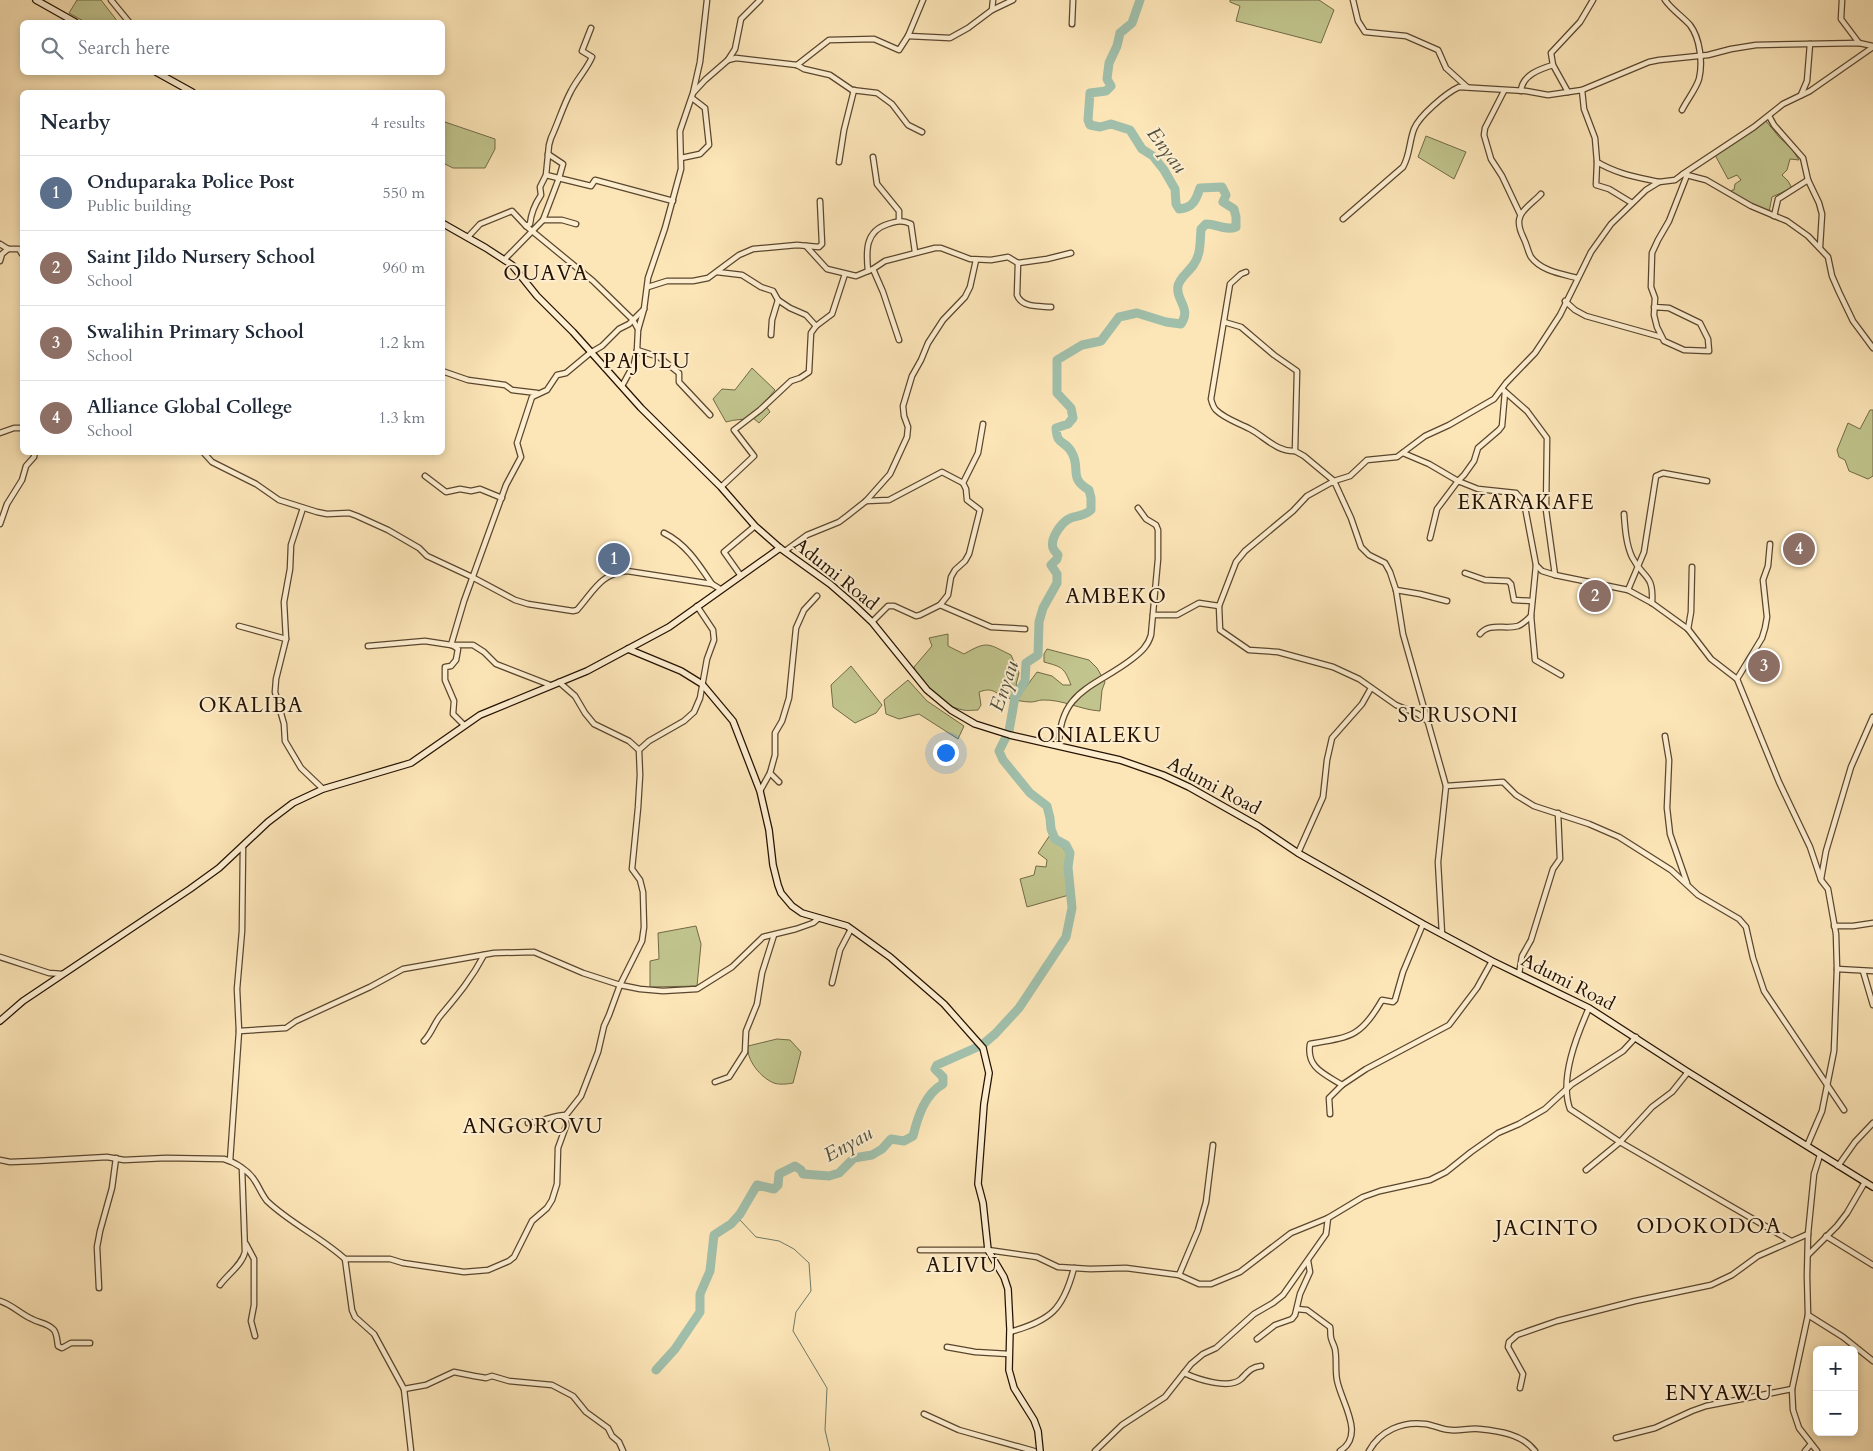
<!DOCTYPE html>
<meta charset="utf-8">
<style>
:root{--surface:#fff;--page:#f2f2f3;--text:#1f2937;--muted:#747a83;--line:#e0e1e3;--accent:#db2777}
body{margin:0;font-family:Cardo,serif;background:var(--page);color:var(--text)}
.controls{position:absolute;right:15px;bottom:15px;display:grid;overflow:hidden;border-radius:8px;box-shadow:0 2px 8px #0003}
.controls button{width:45px;height:45px;display:grid;place-items:center;padding:0;border:0;border-bottom:1px solid var(--line);background:var(--surface);color:var(--text);font:25px sans-serif}
.you{position:absolute;left:945px;top:752px;width:18px;height:18px;margin:-12px;border:4px solid #fff;border-radius:50%;background:#1a73e8;box-shadow:0 0 0 8px #1a73e833}
.badge{display:grid;place-items:center;width:32px;height:32px;border-radius:50%;background:var(--accent);color:#fff;font-size:16px;font-weight:700}
.pin{position:absolute;translate:-50% -50%;border:2px solid #fff;box-shadow:0 1px 5px #0006}
.list{margin:0;padding:0;list-style:none}
h2{display:flex;justify-content:space-between;align-items:center;height:65px;margin:0;padding:0 20px;font-size:21px}
h2 small{font-size:16px;font-weight:400;color:var(--muted)}
.list li{display:grid;grid-template-columns:32px 1fr auto;gap:15px;align-items:center;box-sizing:border-box;height:75px;padding:0 20px;border-top:1px solid var(--line)}
.list b{display:block;font-size:19px;white-space:nowrap}
.list p{margin:0;font-size:16px;white-space:nowrap;color:var(--muted)}
.list em{font-size:16px;font-style:normal;color:var(--muted)}
.icon{flex:none;width:28px;height:28px;fill:none;stroke:currentColor;stroke-width:2;stroke-linecap:round;stroke-linejoin:round}
.map{position:relative;flex:none;width:1873px;height:1451px;overflow:hidden}
.search{position:absolute;background:var(--surface);box-shadow:0 2px 8px #0003;left:20px;top:20px;width:425px;height:55px;display:flex;align-items:center;gap:12px;box-sizing:border-box;padding:0 18px;border-radius:8px;color:var(--muted);font-size:19px}
.panel{position:absolute;background:var(--surface);box-shadow:0 2px 8px #0003;left:20px;top:90px;width:425px;height:365px;border-radius:8px}
.map>svg:first-child{display:block}
.green{fill:#c1c48d;stroke:#726a46}
.lines{fill:none;stroke-linecap:round;stroke-linejoin:round}
.stream{stroke:#6e7967;stroke-width:1}
.river{stroke:#a0bfab;stroke-width:9}
.street-casing{stroke:#5a462e;stroke-width:7}
.secondary-casing{stroke:#241100;stroke-width:8}
.street{stroke:#fdeed0;stroke-width:4.5}
.secondary{stroke:#fdeed0;stroke-width:5.5}
.labels{text-anchor:middle;dominant-baseline:central;stroke-width:4;stroke-linejoin:round;paint-order:stroke}
.street-label{font-size:19px;fill:#241100;stroke:#fdeed0}
.water-label{font-size:20px;font-style:italic;fill:#4f4e3c;stroke:#fdeed0}
.quarter-label{font-size:21px;letter-spacing:1px;fill:#241100;stroke:#fdeed0}
</style>
<div class="map">
<svg width="1873" height="1451" viewBox="0 0 1873 1451">
<rect width="100%" height="100%" fill="#fce5b7"/>
<filter id="stains"><feTurbulence type="fractalNoise" baseFrequency=".004" numOctaves="4"/><feColorMatrix values="0 0 0 0 .2 0 0 0 0 .09 0 0 0 0 .02 0 0 0 .5 -.17"/></filter>
<radialGradient id="worn" r=".72"><stop offset=".6" stop-color="#630" stop-opacity="0"/><stop offset="1" stop-color="#630" stop-opacity=".3"/></radialGradient>
<g class="green">
<polygon points="77,0 101,0 118,22 85,22 69,13"/>
<polygon points="1230,0 1319,0 1334,10 1321,43 1236,21 1240,6 1230,2"/>
<polygon points="442,121 495,139 495,149 485,168 453,168 443,163"/>
<polygon points="1766,121 1779,137 1792,149 1799,160 1790,159 1787,170 1782,175 1788,181 1792,188 1772,197 1769,212 1730,194 1732,190 1734,190 1735,184 1741,180 1737,175 1728,179 1715,155"/>
<polygon points="1426,136 1466,152 1454,179 1418,157"/>
<path d="M752,368L775,390L764,403L770,412L759,423L753,418C743,420 735,419 726,422L713,399L722,389L735,390Z"/>
<polygon points="1870,410 1873,410 1873,476 1868,479 1849,471 1845,460 1839,457 1837,450 1848,423 1860,429"/>
<path d="M948,634V646L964,654C988,640 988,644 1011,655L1019,673L1016,685L1023,691L1037,672L1052,676L1063,685H1071C1064,667 1062,667 1044,662V654L1047,649L1089,660L1097,668L1105,682L1102,690L1100,711C1081,710 1062,699 1042,700C1039,700 1035,702 1031,702C1024,702 1014,700 1008,698C995,695 995,686 979,692L981,705L978,710C973,710 968,711 963,710C942,706 920,686 914,667L932,646L929,638Z"/>
<polygon points="851,666 882,705 876,713 855,723 833,707 831,685"/>
<polygon points="908,680 927,701 964,726 958,739 919,714 899,719 886,714 884,700"/>
<polygon points="1050,835 1063,847 1067,855 1065,867 1069,895 1027,907 1020,879 1034,875 1036,866 1046,867 1047,860 1038,853"/>
<polygon points="696,926 701,944 697,986 650,987 650,961 659,959 658,933"/>
<path d="M777,1039L790,1040L801,1052L793,1083C788,1084 779,1085 774,1083C761,1078 746,1060 748,1046Z"/>
</g>
<g class="lines">
<polyline class="stream" points="740,1214 740,1220 756,1237 779,1241 794,1249 809,1263 811,1291 796,1312 793,1331 827,1388 825,1430 830,1451"/>
<path class="river" d="M656,1370L675,1349L700,1312V1294L710,1271L714,1235L731,1224L740,1214L757,1185L774,1189L778,1185L779,1174L795,1166L801,1170L803,1174L829,1176L839,1173L854,1158L872,1155L882,1149L891,1139L904,1141L913,1136C918,1116 925,1094 943,1084V1077L935,1069L937,1065L982,1045L995,1034L1019,1008L1066,937L1072,908L1068,867L1070,853L1066,845L1055,839L1051,829L1050,818L1047,806L1030,793L1003,760L999,751L1009,731L1015,697L1025,681L1026,663L1038,655L1039,622L1043,608L1057,583V574L1051,565L1057,559L1058,555C1056,552 1054,551 1053,548C1050,539 1060,525 1067,520C1074,515 1082,518 1091,510V498L1089,490C1068,478 1081,469 1072,453C1065,439 1057,447 1056,428L1068,424L1073,418L1071,408L1057,393V360L1082,345L1101,341L1119,317L1137,313L1166,322L1181,324C1192,308 1175,300 1178,286C1180,277 1189,272 1194,264C1201,254 1200,241 1201,229L1206,224C1217,224 1225,231 1236,227V217L1234,209L1223,202L1226,195L1222,187L1200,188C1196,200 1193,208 1179,209L1176,204L1175,189L1164,170L1153,156L1142,149L1130,130L1111,124L1100,127L1090,125L1088,120L1090,93L1106,91L1111,86L1107,79L1109,63L1117,46L1120,33L1132,23L1140,0"/>
<defs>
<g id="street">
<polyline points="111,0 129,22"/>
<polyline points="1353,0 1358,21 1365,32 1406,36 1438,50 1446,68 1467,87"/>
<path d="M1665,0C1672,10 1682,16 1690,25C1700,38 1703,63 1699,79C1696,89 1687,100 1682,110"/>
<polyline points="1842,0 1841,19 1859,43"/>
<polyline points="992,10 993,0"/>
<polyline points="1072,24 1073,0"/>
<polyline points="908,36 950,38 968,28 992,10 1013,0"/>
<polyline points="728,60 736,58 797,65 804,69 830,75 852,90 877,93 892,104 908,125 922,132"/>
<polyline points="797,65 829,40 874,39 899,50 908,36 923,0"/>
<path d="M1582,90L1584,109L1595,138L1597,162C1617,174 1637,177 1659,182"/>
<polyline points="1504,91 1485,128 1484,135 1491,159 1502,176 1520,214"/>
<path d="M1521,91C1522,75 1540,69 1553,65"/>
<polyline points="694,92 705,80 728,60 735,49 741,19 760,0"/>
<polyline points="1568,92 1553,65 1551,53 1580,22 1593,0"/>
<polyline points="1801,95 1807,81 1810,44"/>
<polyline points="1769,116 1774,125 1803,158 1808,180 1819,203 1822,214 1820,247"/>
<polyline points="873,157 877,184 899,211 899,221"/>
<polyline points="681,158 700,154 709,145 705,108 692,98"/>
<polyline points="839,162 844,130 854,90"/>
<polyline points="1597,162 1596,185 1609,189 1632,203"/>
<polyline points="1683,174 1754,127 1783,104 1810,91 1873,47"/>
<polyline points="546,175 591,186 595,180 673,201"/>
<path d="M1541,194C1535,201 1522,209 1520,217C1517,224 1521,233 1524,239C1527,245 1528,252 1531,257C1541,271 1562,274 1577,278"/>
<polyline points="1774,216 1778,199 1808,180"/>
<path d="M1343,219L1403,167C1410,155 1409,142 1414,129C1419,116 1446,93 1459,87L1526,91L1548,95L1582,90L1649,62L1659,60L1708,55L1731,49L1756,45L1859,43L1873,46"/>
<polyline points="543,220 562,220 576,224"/>
<polyline points="526,226 593,281 633,320 638,329"/>
<path d="M468,237L480,224L512,211L526,226L530,224C531,213 535,204 541,195L540,187L546,175L549,145L551,138C558,123 563,106 571,91C577,79 587,69 592,57L582,51L591,28"/>
<polyline points="0,244 8,249 19,249 22,254"/>
<polyline points="806,246 827,269 856,276 873,269 885,261 935,248 941,248 970,259 991,260 1008,257 1018,263 1047,259 1071,253"/>
<polyline points="504,260 543,220 559,178 563,164 548,154"/>
<polyline points="0,261 2,254 8,249"/>
<path d="M1018,263L1017,295C1022,308 1039,306 1051,307"/>
<polyline points="873,269 883,292 899,340"/>
<path d="M868,271C866,251 865,231 888,224C897,221 902,220 911,224L915,252"/>
<polyline points="717,272 742,275 761,287 773,291 778,300 790,308 806,315 816,326"/>
<path d="M1246,272L1241,274L1230,284L1211,399C1212,403 1213,407 1216,410C1225,419 1239,423 1250,429C1265,437 1277,452 1295,451"/>
<polyline points="648,287 667,281 693,281 708,278 739,255 753,249 797,245 819,247 822,244 820,201"/>
<polyline points="1565,301 1575,310 1586,316 1661,337"/>
<polyline points="1654,307 1669,308 1700,323 1708,339 1709,351 1684,350 1664,341 1657,327 1654,315 1655,298 1651,287 1652,253 1658,240 1669,221 1687,175"/>
<polyline points="1224,322 1241,327 1274,355 1297,371 1295,451 1304,456 1334,481 1350,476 1367,460 1397,457 1425,436 1449,425 1494,399 1506,383 1535,353 1543,341 1560,315 1591,252 1611,224 1646,190 1659,182 1675,180 1683,174 1706,180 1751,206 1787,221 1808,236 1828,257 1832,276 1839,292 1853,321 1873,348"/>
<polyline points="771,335 772,320 778,300"/>
<polyline points="637,350 659,357 679,373 679,382 710,415"/>
<polyline points="442,371 468,380 505,385 512,390 537,393"/>
<polyline points="622,386 634,364 637,350 638,330 644,309 648,278 665,228 681,169 680,131 693,93 700,62 707,0"/>
<polyline points="1502,389 1527,411 1547,438 1546,510 1555,575"/>
<polyline points="0,433 14,428 22,428"/>
<path d="M203,452L212,462L256,484L279,500L317,512L327,514L349,513L357,516L388,530L419,548L427,556L472,577L515,600L528,604L573,611L577,610C594,591 600,574 627,571L712,584L720,589"/>
<polyline points="1403,453 1429,464 1458,481 1464,475 1474,461 1478,448 1499,430 1502,426 1505,392"/>
<polyline points="425,476 446,492 460,489 471,491 480,489 502,498"/>
<polyline points="721,487 754,456 734,430 760,410 791,381 800,378 809,372 811,333 816,326 832,314 845,274"/>
<polyline points="866,501 889,500 942,472 963,483"/>
<polyline points="303,508 291,545 290,569 284,602 286,639 276,679 275,692 284,724 285,741 301,768 323,789"/>
<path d="M1624,514C1625,528 1626,544 1632,557C1643,579 1654,573 1652,603"/>
<polyline points="0,524 7,504 22,480 26,466 34,457 35,452"/>
<path d="M664,533C686,544 698,563 712,584"/>
<polyline points="1430,538 1437,509 1458,481 1478,489 1516,493 1524,502 1536,565 1542,571 1555,575 1628,590 1652,603 1688,629 1711,659 1737,679 1779,782 1810,847 1821,880 1828,889 1836,934 1837,969 1834,1051 1822,1111 1807,1146"/>
<polyline points="785,551 807,535 839,522 847,516 866,501 890,474 907,437 908,427 904,416 903,406 912,376 921,360 928,343 943,320 965,297 970,287 976,260"/>
<polyline points="1536,565 1531,616 1535,660 1561,675"/>
<polyline points="1465,573 1485,580 1508,581 1511,584 1514,600 1532,601"/>
<polyline points="741,576 724,552 755,526"/>
<polyline points="1396,590 1420,594 1447,601"/>
<polyline points="1628,590 1644,552 1656,476 1663,473 1707,481"/>
<polyline points="940,605 991,627 1025,629"/>
<polyline points="1219,606 1220,630 1249,650 1278,652 1333,667 1359,679 1396,705 1418,714 1426,720"/>
<polyline points="1153,615 1177,615 1199,603 1219,606 1236,562 1245,551 1293,511 1307,496 1334,481 1351,518 1361,547 1369,555 1385,563 1390,572 1396,590 1403,634 1446,786"/>
<polyline points="872,622 888,606 894,606 916,616 920,615 940,605 948,595 951,577 955,570 965,561 969,554 980,510 967,500 966,489 963,483 978,453 983,424"/>
<polyline points="239,626 286,639"/>
<polyline points="1688,629 1691,612 1692,567"/>
<path d="M1480,634C1490,622 1504,630 1518,626C1523,624 1527,620 1531,616"/>
<polyline points="451,645 464,601 506,485 521,457 517,443 532,397 547,390 557,375 566,373 590,353 602,346 619,329 629,324 644,309"/>
<polyline points="452,645 458,649 456,660 451,666 445,667 445,680 454,701 453,714 464,725"/>
<polyline points="368,646 425,641 451,645 473,645 484,652 496,664 550,685"/>
<polyline points="1737,679 1762,638 1765,628 1767,617 1763,580 1768,566 1770,544"/>
<polyline points="559,682 575,696 585,713 594,724 629,741 639,750"/>
<polyline points="1665,736 1669,760 1667,808 1670,834 1687,883"/>
<path d="M1059,746C1059,690 1096,687 1132,659C1141,652 1148,646 1151,635L1158,559V530L1156,525L1146,519L1138,508"/>
<polyline points="770,773 779,782"/>
<polyline points="760,791 770,773 775,755 775,733 782,721 789,698 796,628 804,610 817,596"/>
<polyline points="1298,853 1323,797 1327,760 1332,738 1362,704 1371,688"/>
<polyline points="1821,879 1826,851 1851,767 1873,717"/>
<polyline points="1834,926 1853,926 1873,923"/>
<polyline points="1442,934 1438,862 1446,786 1503,782 1516,795 1534,806 1589,824 1619,837 1671,870 1698,895 1739,919 1746,927 1753,958 1764,991 1844,1110"/>
<polyline points="0,957 49,973 63,974"/>
<polyline points="1837,969 1873,971"/>
<polyline points="1863,971 1873,1005"/>
<polyline points="1519,974 1522,956 1531,940 1553,869 1560,859 1558,813"/>
<polyline points="832,983 840,950 851,929"/>
<path d="M1589,1008C1577,1035 1559,1079 1570,1109L1620,1142L1791,1241"/>
<polyline points="239,1031 286,1028 296,1021 370,987 403,969 494,953 534,952 583,973 620,985 640,989 663,991 697,989 732,967 763,937 796,929 813,923 819,918"/>
<path d="M424,1041C432,1033 434,1023 441,1015C458,995 472,978 484,955"/>
<polyline points="715,1082 729,1077 745,1052 746,1031 757,1004 762,973 774,935"/>
<path d="M1342,1085C1325,1074 1306,1068 1310,1044C1351,1037 1361,1037 1382,1000L1393,1002L1395,1000L1403,972L1423,924"/>
<polyline points="1330,1114 1329,1098 1342,1085 1366,1069 1449,1025 1477,988 1492,961"/>
<path d="M528,1123C542,1122 553,1115 566,1115"/>
<path d="M0,1160L10,1162L36,1161L107,1157L124,1160L166,1158L224,1159C235,1162 249,1171 255,1181C259,1187 262,1195 267,1201C291,1224 321,1237 345,1259H390L403,1263L464,1272L488,1270L509,1261L514,1257L532,1221L547,1208L552,1200L557,1184L558,1148L566,1126V1115L581,1096L598,1052L604,1026L609,1015L620,985L642,941L644,927L643,892L640,880L632,869L638,808L640,775L639,750L649,741L684,721L694,712L700,698L707,659L714,640L713,630L697,606"/>
<polyline points="230,1161 239,1031 237,989 242,931 243,846"/>
<polyline points="1838,1166 1855,1142 1873,1123"/>
<polyline points="1586,1170 1620,1142 1652,1107 1672,1092 1688,1072"/>
<polyline points="1826,1236 1873,1265"/>
<polyline points="246,1244 254,1259 254,1305 251,1321 255,1336"/>
<polyline points="920,1250 988,1250 1037,1257 1058,1267 1090,1269 1126,1268 1179,1275 1199,1284 1211,1284 1240,1272 1291,1233 1328,1218 1363,1197 1380,1191 1430,1180 1446,1172 1471,1152 1498,1133 1519,1124 1545,1109 1572,1084 1623,1051 1636,1037"/>
<polyline points="1808,1255 1837,1226 1847,1213 1865,1182"/>
<polyline points="345,1259 352,1310 355,1317 374,1334 404,1389 426,1385 454,1372 474,1376 486,1378 492,1376 509,1381 552,1385 573,1396 586,1412 608,1428 612,1436 619,1442 623,1451"/>
<polyline points="1179,1275 1198,1230 1206,1202 1213,1145"/>
<path d="M220,1285C227,1275 242,1265 245,1252L242,1169"/>
<polyline points="99,1288 97,1247 100,1231 112,1188 116,1158"/>
<path d="M0,1301C13,1305 20,1314 32,1319C39,1323 48,1323 54,1330C57,1334 57,1340 58,1346L62,1348L71,1343H90"/>
<path d="M1297,1309L1307,1310L1330,1327C1331,1331 1330,1334 1331,1338C1332,1342 1334,1345 1335,1349C1337,1359 1335,1370 1337,1380C1341,1402 1366,1435 1340,1451"/>
<polyline points="1808,1315 1843,1337 1873,1361"/>
<path d="M1010,1332C1051,1320 1063,1310 1074,1268"/>
<polyline points="1257,1339 1275,1325 1292,1319 1295,1315 1300,1294 1310,1272 1308,1261"/>
<polyline points="947,1347 975,1352 1009,1354"/>
<path d="M1184,1373C1197,1379 1229,1390 1241,1379C1248,1372 1251,1367 1261,1366"/>
<polyline points="1520,1388 1523,1374 1508,1347 1509,1342 1517,1335 1557,1321 1635,1301 1711,1285 1732,1275 1758,1256 1808,1234"/>
<polyline points="404,1389 411,1451"/>
<polyline points="924,1414 959,1430 1034,1451"/>
<polyline points="1616,1438 1655,1428 1692,1411 1706,1406 1792,1389"/>
<polyline points="1095,1451 1122,1425 1165,1397 1191,1364 1203,1354 1216,1348 1254,1314 1273,1303 1283,1295 1326,1234 1328,1218"/>
<path d="M1369,1451C1380,1431 1402,1421 1425,1424C1434,1425 1442,1430 1451,1430C1460,1431 1469,1428 1479,1429C1499,1431 1522,1434 1535,1451"/>
<polyline points="1805,1451 1811,1444"/>
<polyline points="1817,1451 1799,1428 1793,1410 1792,1389 1808,1315 1807,1276 1808,1234 1814,1174 1820,1155"/>
</g>
<g id="secondary">
<polyline points="36,0 75,22"/>
<polyline points="156,72 192,92"/>
<polyline points="442,223 486,248 512,265 537,296 573,332 641,408 721,487 755,526 780,548 830,584 853,604 872,622 927,690 951,710 975,724 1010,735 1120,760 1163,775 1189,787 1258,826 1298,853 1423,924 1492,961 1589,1008 1688,1072 1873,1187"/>
<polyline points="628,649 681,671 702,684 733,721 760,791 769,830 773,865 778,885 781,893 792,906 802,913 847,926 890,957 944,1004 983,1048 989,1073 984,1104 978,1184 983,1203 988,1250 1004,1277 1008,1289 1010,1329 1009,1370 1014,1388 1034,1420 1038,1431 1040,1451"/>
<polyline points="0,1021 23,1001 190,889 219,868 268,822 293,803 323,789 411,763 480,715 587,671 669,627 780,548"/>
</g>
</defs>
<use href="#street" class="street-casing"/>
<use href="#secondary" class="secondary-casing"/>
<use href="#street" class="street"/>
<use href="#secondary" class="secondary"/>
</g>
<g class="labels">
<g class="street-label">
<text transform="translate(836 574) rotate(39)">Adumi Road</text>
<text transform="translate(1214 786) rotate(28)">Adumi Road</text>
<text transform="translate(1568 982) rotate(27)">Adumi Road</text>
</g>
<g class="water-label">
<text transform="translate(1167 150) rotate(53)">Enyau</text>
<text transform="translate(1004 686) rotate(-71)">Enyau</text>
<text transform="translate(848 1144) rotate(-29)">Enyau</text>
</g>
<g class="quarter-label">
<text x="546" y="273">OUAVA</text>
<text x="647" y="361">PAJULU</text>
<text x="1526" y="502">EKARAKAFE</text>
<text x="1116" y="596">AMBEKO</text>
<text x="251" y="705">OKALIBA</text>
<text x="1458" y="715">SURUSONI</text>
<text x="1099" y="735">ONIALEKU</text>
<text x="533" y="1126">ANGOROVU</text>
<text x="1709" y="1226">ODOKODOA</text>
<text x="1547" y="1228">JACINTO</text>
<text x="962" y="1265">ALIVU</text>
<text x="1719" y="1393">ENYAWU</text>
</g>
</g>
<rect width="100%" height="100%" filter="url(#stains)"/>
<rect width="100%" height="100%" fill="url(#worn)"/>
</svg>
<div class="controls">
<button>+</button>
<button>−</button>
</div>
<div class="you"></div>
<div class="pin badge" style="left:614px;top:559px;background:#5c6f8a">1</div>
<div class="pin badge" style="left:1595px;top:596px;background:#8d6e63">2</div>
<div class="pin badge" style="left:1764px;top:666px;background:#8d6e63">3</div>
<div class="pin badge" style="left:1799px;top:549px;background:#8d6e63">4</div>
<div class="search"><svg class="icon" aria-label="search" viewBox="0 0 24 24"><circle cx="10" cy="10" r="6"/><path d="M15 15l6 6"/></svg>Search here</div>
<section class="panel">
<h2>Nearby<small>4 results</small></h2>
<ul class="list">
<li><span class="badge" style="background:#5c6f8a">1</span><div><b>Onduparaka Police Post</b><p>Public building</p></div><em>550 m</em></li>
<li><span class="badge" style="background:#8d6e63">2</span><div><b>Saint Jildo Nursery School</b><p>School</p></div><em>960 m</em></li>
<li><span class="badge" style="background:#8d6e63">3</span><div><b>Swalihin Primary School</b><p>School</p></div><em>1.2 km</em></li>
<li><span class="badge" style="background:#8d6e63">4</span><div><b>Alliance Global College</b><p>School</p></div><em>1.3 km</em></li>
</ul>
</section>
</div>
